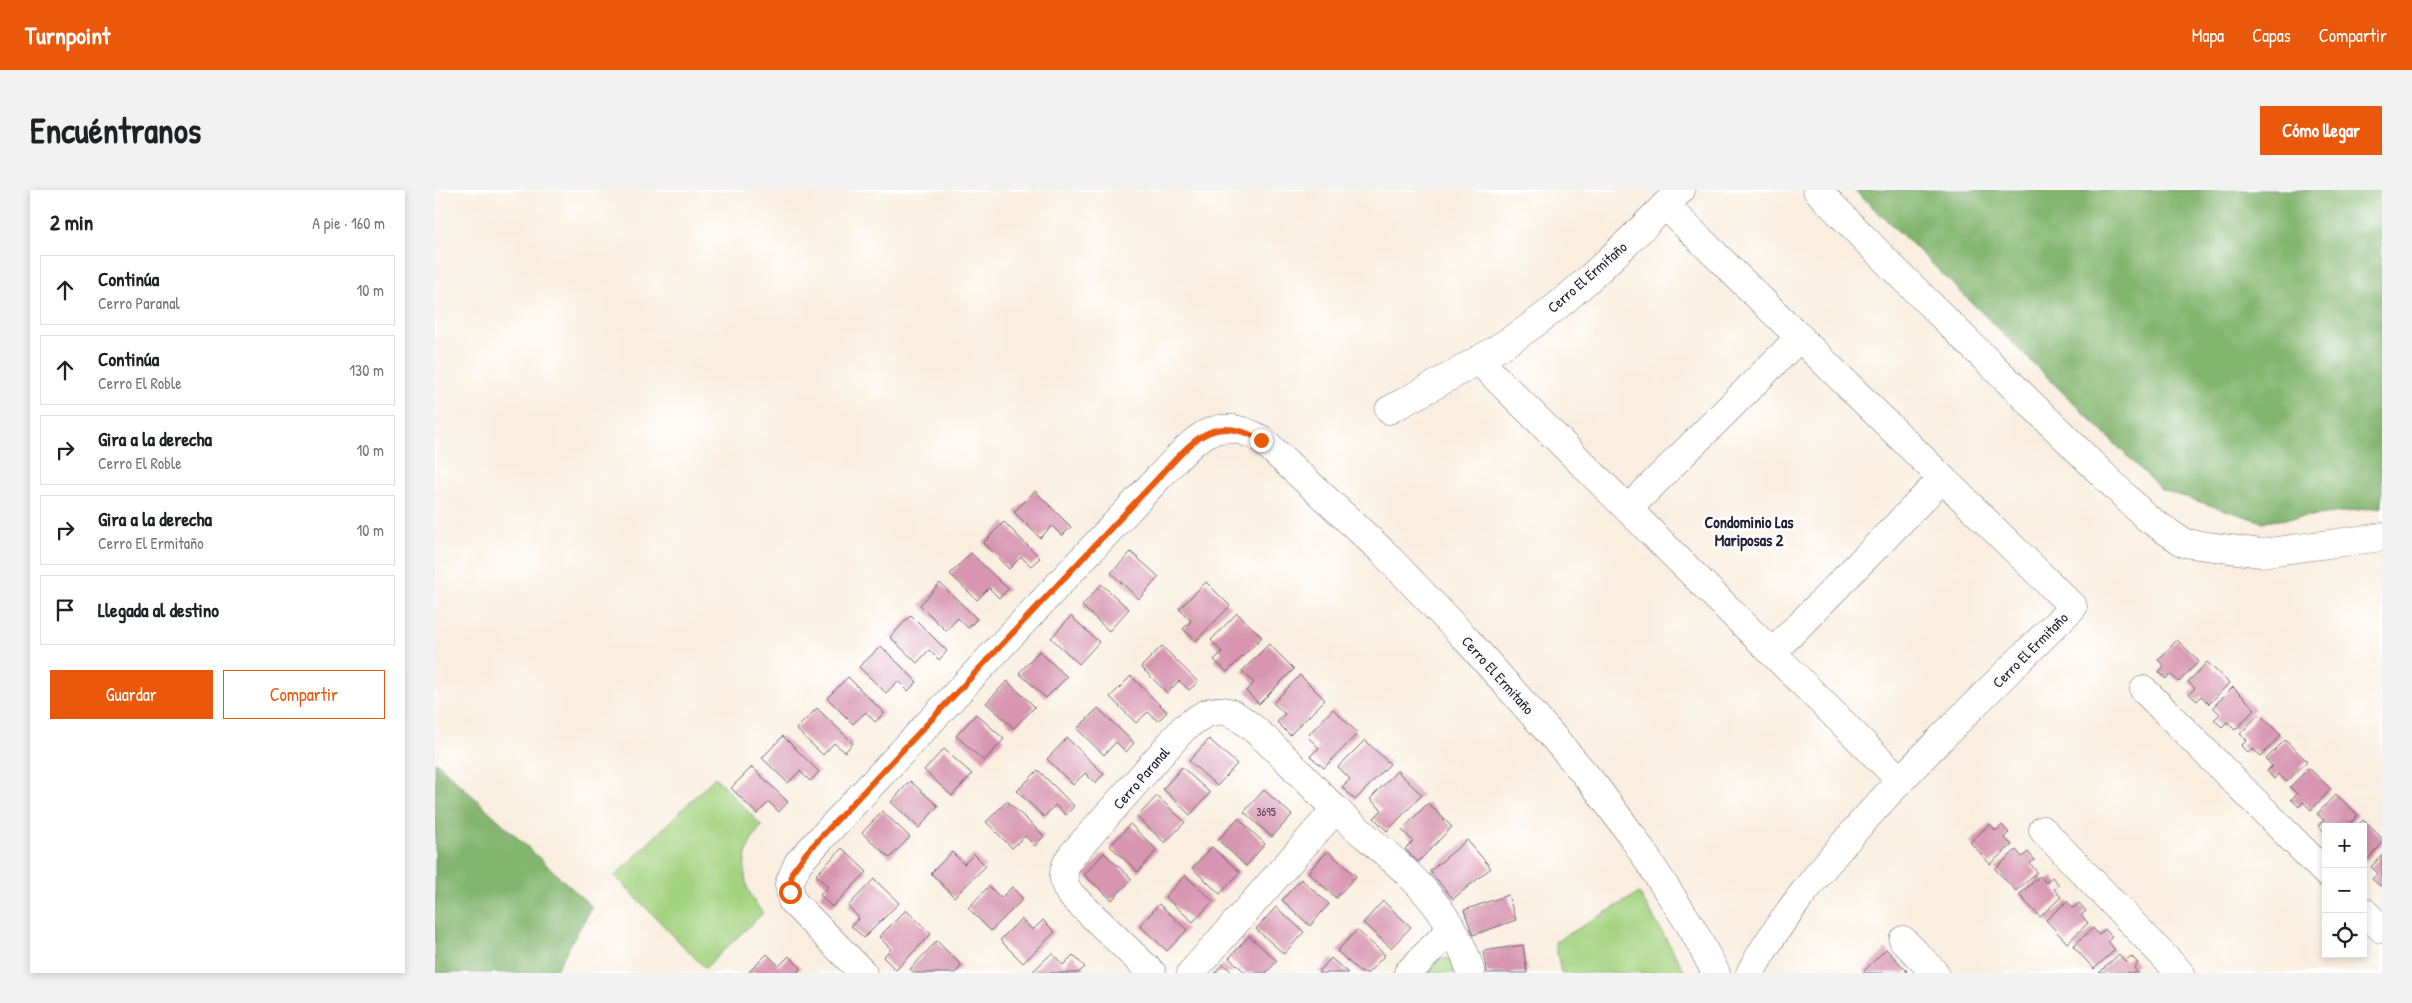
<!DOCTYPE html>
<html lang="es">
<meta charset="utf-8">
<style>
:root{--surface:#fff;--page:#f2f2f2;--text:#202124;--muted:#757577;--line:#e0e0e0;--accent:#ea580c}
body{margin:0;font-family:"Patrick Hand",sans-serif;background:var(--page);color:var(--text)}
.controls{position:absolute;right:15px;bottom:15px;display:grid;overflow:hidden;border-radius:0px;box-shadow:0 2px 8px #0003}
.controls button{width:45px;height:45px;display:grid;place-items:center;padding:0;border:0;border-bottom:1px solid var(--line);background:var(--surface);color:var(--text);font:25px sans-serif}
.stop{position:absolute;width:15px;height:15px;margin:-11px;border:4px solid #ea580c;border-radius:50%;background:#fff}
.stop.end{background:#ea580c;border-color:#fff;box-shadow:0 1px 5px #0008}
.list{margin:0;padding:0;list-style:none}
h2{display:flex;justify-content:space-between;align-items:center;height:65px;margin:0;padding:0 20px;font-size:21px}
h2 small{font-size:16px;font-weight:400;color:var(--muted)}
.list li{display:grid;grid-template-columns:32px 1fr auto;gap:15px;align-items:center;box-sizing:border-box;height:70px;margin:0 10px 10px;padding:0 10px;border:1px solid var(--line);border-radius:0px}
.list b{display:block;font-size:19px;white-space:nowrap}
.list p{margin:0;font-size:16px;white-space:nowrap;color:var(--muted)}
.list em{font-size:16px;font-style:normal;color:var(--muted)}
.actions{display:flex;gap:10px;padding:15px 20px}
.actions a{flex:1;padding:11px 0;border:1px solid var(--accent);border-radius:0px;text-align:center;font-size:18px;color:var(--accent)}
.actions .main{background:var(--accent);color:#fff}
.icon{flex:none;width:28px;height:28px;fill:none;stroke:currentColor;stroke-width:2;stroke-linecap:round;stroke-linejoin:round}
.map{position:relative;flex:none;width:1947px;height:783px;overflow:hidden;border-radius:0px}
header{display:flex;align-items:center;gap:30px;box-sizing:border-box;height:70px;padding:0 25px;background:var(--accent);color:#fff}
header strong{font-size:24px}
nav{display:flex;gap:28px;margin-inline-start:auto;font-size:18px}
.intro{display:flex;align-items:center;justify-content:space-between;box-sizing:border-box;height:120px;padding:0 30px}
h1{margin:0;font-size:35px}
.button{padding:12px 22px;border-radius:0px;background:var(--accent);color:#fff;font-size:18px;font-weight:700}
main{display:flex;gap:30px;padding:0 30px}
aside{flex:1;background:var(--surface);border-radius:0px;box-shadow:0 2px 8px #0003}
.map>svg:first-child{display:block}
.green{fill:#a4d380;stroke:#637a5e}
.forest{fill:#83b56e;stroke:#526c54}
.building{fill:#d795af}
.lines{fill:none;stroke-linecap:round;stroke-linejoin:round}
.minor-casing{stroke:#6d6974;stroke-width:29}
.minor{stroke:#fff;stroke-width:28}
.route{stroke:#ea580c;stroke-width:6}
.labels{text-anchor:middle;dominant-baseline:central;stroke-width:5;stroke-linejoin:round;paint-order:stroke}
.number-label{font-size:12px;fill:#4f3f58}
.street-label{font-size:15px;fill:#22223b;stroke:#fff}
.neighbourhood-label{font-size:16px;font-weight:bold;fill:#22223b;stroke:#fff}
</style>
<header>
<strong>Turnpoint</strong>
<nav><a>Mapa</a><a>Capas</a><a>Compartir</a></nav>
</header>
<div class="intro"><h1>Encuéntranos</h1><a class="button">Cómo llegar</a></div>
<main>
<aside>
<h2>2 min<small>A pie · 160 m</small></h2>
<ul class="list">
<li><svg class="icon" aria-label="ahead" viewBox="0 0 24 24"><path d="M12 20V5M6 11l6-6 6 6"/></svg><div><b>Continúa</b><p>Cerro Paranal</p></div><em>10 m</em></li>
<li><svg class="icon" aria-label="ahead" viewBox="0 0 24 24"><path d="M12 20V5M6 11l6-6 6 6"/></svg><div><b>Continúa</b><p>Cerro El Roble</p></div><em>130 m</em></li>
<li><svg class="icon" aria-label="right" viewBox="0 0 24 24"><path d="M7 20v-9h11M14 6l5 5-5 5"/></svg><div><b>Gira a la derecha</b><p>Cerro El Roble</p></div><em>10 m</em></li>
<li><svg class="icon" aria-label="right" viewBox="0 0 24 24"><path d="M7 20v-9h11M14 6l5 5-5 5"/></svg><div><b>Gira a la derecha</b><p>Cerro El Ermitaño</p></div><em>10 m</em></li>
<li><svg class="icon" aria-label="arrive" viewBox="0 0 24 24"><path d="M6 21V4h12l-3 4 3 4H6"/></svg><div><b>Llegada al destino</b></div></li>
</ul>
<div class="actions"><a class="main">Guardar</a><a>Compartir</a></div>
</aside>
<div class="map">
<svg width="1947" height="783" viewBox="0 0 1947 783">
<rect width="100%" height="100%" fill="#fff"/>
<filter id="ink" filterUnits="userSpaceOnUse"><feTurbulence type="fractalNoise" baseFrequency=".02" numOctaves="2"/><feDisplacementMap in="SourceGraphic" scale="10" xChannelSelector="R" yChannelSelector="G"/><feConvolveMatrix kernelMatrix="1 2 1 2 8 2 1 2 1" color-interpolation-filters="sRGB"/></filter>
<filter id="wash" filterUnits="userSpaceOnUse"><feTurbulence type="fractalNoise" baseFrequency=".0096" numOctaves="4" result="noise"/><feDisplacementMap in="SourceGraphic" scale="20" xChannelSelector="R" yChannelSelector="G"/><feGaussianBlur stdDeviation="1.12" result="paint"/><feColorMatrix in="noise" values="0 0 0 0 0 0 0 0 0 0 0 0 0 0 0 0 0 1.4 0 .05"/><feComposite in="paint" operator="in"/></filter>
<g filter="url(#wash)">
<rect width="100%" height="100%" fill="#f9eedf"/>
<g class="green">
<path d="M280,587L327,636C302,661 305,699 328,723L270,778L180,686Z"/>
<polygon points="1204,703 1251,783 1126,783 1120,752"/>
<polygon points="1006,768 1015,769 1021,776 1022,783 992,783"/>
</g>
<g class="forest">
<polygon points="1419,0 1947,0 1947,317 1828,332 1727,300 1477,54"/>
<polygon points="0,571 157,717 119,783 0,783"/>
</g>
<g id="blocks">
<g class="building">
<polygon points="600,301 636,337 627,346 617,336 605,348 579,322"/>
<polygon points="569,332 605,368 596,376 586,367 574,379 548,353"/>
<polygon points="696,362 724,387 704,409 676,383"/>
<polygon points="536,363 573,399 564,408 554,398 542,410 515,384"/>
<polygon points="771,392 795,416 761,451 748,439 756,431 744,419"/>
<polygon points="505,393 542,429 533,438 523,428 511,441 485,415"/>
<polygon points="666,394 694,419 674,441 647,416"/>
<polygon points="802,423 827,447 792,482 779,470 787,462 776,450"/>
<polygon points="476,425 512,461 504,470 494,460 482,473 455,447"/>
<polygon points="636,426 664,452 644,474 616,448"/>
<polygon points="1742,450 1764,471 1744,492 1735,484 1731,489 1724,482 1729,476 1723,470"/>
<polygon points="834,454 859,479 824,514 811,501 819,493 807,481"/>
<polygon points="446,456 482,492 473,501 463,491 451,503 424,477"/>
<polygon points="727,456 763,492 754,500 744,491 732,503 706,477"/>
<polygon points="604,461 632,487 611,508 584,483"/>
<polygon points="1772,472 1794,493 1774,514 1766,506 1762,511 1754,504 1760,498 1753,492"/>
<polygon points="865,485 890,510 855,545 842,532 850,524 838,513"/>
<polygon points="696,486 732,522 723,531 713,522 701,533 675,507"/>
<polygon points="413,487 449,523 440,532 431,522 418,534 392,508"/>
<polygon points="572,491 600,517 579,538 551,513"/>
<polygon points="1798,497 1820,519 1800,540 1792,532 1787,537 1779,530 1785,524 1778,517"/>
<polygon points="382,518 418,553 410,562 399,553 388,565 361,539"/>
<polygon points="663,518 699,553 691,562 681,552 669,565 642,539"/>
<polygon points="898,519 923,543 889,578 875,566 884,558 872,546"/>
<polygon points="541,524 569,549 549,571 521,546"/>
<polygon points="1824,524 1846,545 1826,566 1818,559 1813,563 1806,556 1812,550 1805,544"/>
<polygon points="348,546 384,582 375,591 365,581 353,593 327,568"/>
<polygon points="632,548 669,584 660,593 650,583 638,595 612,569"/>
<polygon points="774,549 802,574 782,596 754,571"/>
<polygon points="930,550 955,574 920,610 907,597 915,589 903,577"/>
<polygon points="1850,550 1872,571 1852,592 1843,584 1839,589 1832,581 1837,576 1831,569"/>
<polygon points="509,559 537,584 517,606 489,580"/>
<polygon points="317,577 353,612 344,622 334,612 322,624 296,598"/>
<polygon points="747,577 775,603 755,625 728,599"/>
<polygon points="1874,578 1896,599 1876,620 1868,612 1864,617 1856,609 1862,604 1855,597"/>
<polygon points="603,580 639,616 631,625 620,615 609,627 582,601"/>
<polygon points="962,581 987,605 952,641 939,628 947,620 935,609"/>
<polygon points="475,591 503,616 484,638 456,612"/>
<polygon points="829,600 857,625 837,647 809,622"/>
<polygon points="1901,604 1923,625 1912,637 1891,637 1891,643 1883,636 1889,630 1882,624"/>
<polygon points="722,606 750,632 730,653 702,627"/>
<polygon points="572,611 609,646 600,656 590,646 577,658 551,632"/>
<polygon points="993,613 1017,637 983,672 970,659 978,651 967,640"/>
<polygon points="447,621 475,647 455,668 427,643"/>
<polygon points="803,628 830,654 811,676 783,650"/>
<polygon points="1928,630 1947,648 1947,654 1930,672 1928,637 1921,637"/>
<polygon points="695,634 722,660 703,682 675,656"/>
<polygon points="1555,634 1561,641 1567,635 1574,643 1569,647 1577,655 1555,674 1535,652"/>
<polygon points="1032,650 1056,678 1018,709 995,681"/>
<polygon points="777,657 805,682 785,704 757,678"/>
<polygon points="407,658 432,682 397,717 385,705 393,697 381,685"/>
<polygon points="1581,660 1587,667 1593,662 1600,670 1595,673 1602,682 1581,701 1560,679"/>
<polygon points="893,661 921,686 901,708 873,682"/>
<polygon points="517,662 529,674 539,664 551,676 519,707 496,683"/>
<polygon points="669,663 697,689 677,710 649,685"/>
<polygon points="1947,665 1947,694 1945,696 1937,689 1943,683 1936,677"/>
<polygon points="750,685 778,711 758,732 730,707"/>
<polygon points="1605,686 1611,693 1617,687 1624,695 1619,699 1626,707 1605,727 1584,705"/>
<polygon points="439,689 464,713 429,748 416,736 424,728 413,716"/>
<polygon points="866,689 894,714 875,736 847,710"/>
<polygon points="554,696 566,708 577,697 588,709 556,741 533,718"/>
<polygon points="1073,705 1081,730 1038,745 1029,720"/>
<polygon points="948,711 976,737 956,758 928,733"/>
<polygon points="1632,711 1638,718 1644,713 1651,721 1646,725 1653,733 1632,753 1611,730"/>
<polygon points="724,714 752,740 732,761 705,736"/>
<polygon points="841,717 869,742 849,764 821,739"/>
<polygon points="471,720 496,744 461,780 448,767 456,759 444,747"/>
<polygon points="586,729 598,740 608,730 620,742 588,773 565,750"/>
<polygon points="1658,738 1664,745 1670,739 1677,747 1673,751 1680,760 1659,779 1638,756"/>
<polygon points="922,740 950,765 933,783 926,783 902,761"/>
<polygon points="814,746 842,771 831,783 811,783 794,768"/>
<polygon points="502,751 527,776 520,783 480,783 475,779"/>
<polygon points="1088,755 1092,783 1052,783 1048,761"/>
<polygon points="1451,759 1472,781 1470,783 1430,783 1428,782"/>
<polygon points="617,763 628,775 638,765 650,777 643,783 596,783"/>
<polygon points="332,764 344,776 354,766 366,778 361,783 313,783"/>
<polygon points="1684,764 1690,771 1696,766 1703,773 1699,778 1703,783 1664,783"/>
<polygon points="896,768 913,783 883,783"/>
<polygon points="788,774 798,783 780,783"/>
</g>
</g>
</g>
<g filter="url(#ink)">
<use href="#blocks" fill-opacity="0" stroke="#6d6974" stroke-width="1"/>
<g class="lines">
<defs>
<g id="minor">
<polyline points="1382,0 1456,76 1711,327 1749,353 1826,363 1947,347"/>
<path d="M1230,15L1638,417C1565,490 1491,560 1423,637C1383,683 1344,730 1315,783"/>
<polyline points="1043,170 1465,590"/>
<path d="M954,220C997,197 1041,173 1082,146C1142,106 1194,50 1246,0"/>
<polyline points="1193,319 1365,147"/>
<polyline points="1337,463 1507,289"/>
<polyline points="1709,500 1891,683"/>
<polyline points="1608,640 1745,783"/>
<polyline points="1928,721 1947,739"/>
<polyline points="1468,750 1500,783"/>
<path d="M428,783L357,711L354,694L363,673L724,287C757,254 776,221 826,249L947,361L1032,450L1120,549L1160,596L1197,646L1257,738L1281,783"/>
<path d="M717,783L635,704C626,690 627,678 637,665L749,538C763,528 775,517 793,522C816,528 879,599 900,619C934,651 976,680 1004,719C1018,738 1030,760 1036,783"/>
<polyline points="756,783 901,619"/>
<polyline points="973,783 1016,739"/>
</g>
</defs>
<use href="#minor" class="minor-casing"/>
<use href="#minor" class="minor"/>
</g>
</g>
<g class="lines" filter="url(#ink)">
<path class="route" d="M355,702L357,682L372,662L724,287C756,254 776,221 826,250"/>
</g>
<g class="labels">
<g class="number-label">
<text x="831" y="621">3695</text>
</g>
<g class="street-label">
<text transform="translate(1152 87) rotate(-41)">Cerro El Ermitaño</text>
<text transform="translate(1595 460) rotate(-45)">Cerro El Ermitaño</text>
<text transform="translate(1063 485) rotate(48)">Cerro El Ermitaño</text>
<text transform="translate(706 588) rotate(-49)">Cerro Paranal</text>
</g>
<g class="neighbourhood-label">
<text x="1314" y="332">Condominio Las<tspan x="1314" dy="18">Mariposas 2</tspan></text>
</g>
</g>
</svg>
<div class="controls">
<button>+</button>
<button>−</button>
<button><svg class="icon" aria-label="locate" viewBox="0 0 24 24"><circle cx="12" cy="12" r="6"/><path d="M12 2v4M12 18v4M2 12h4M18 12h4"/></svg></button>
</div>
<div class="stop" style="left:355px;top:702px"></div>
<div class="stop end" style="left:826px;top:250px"></div>
</div>
</main>
